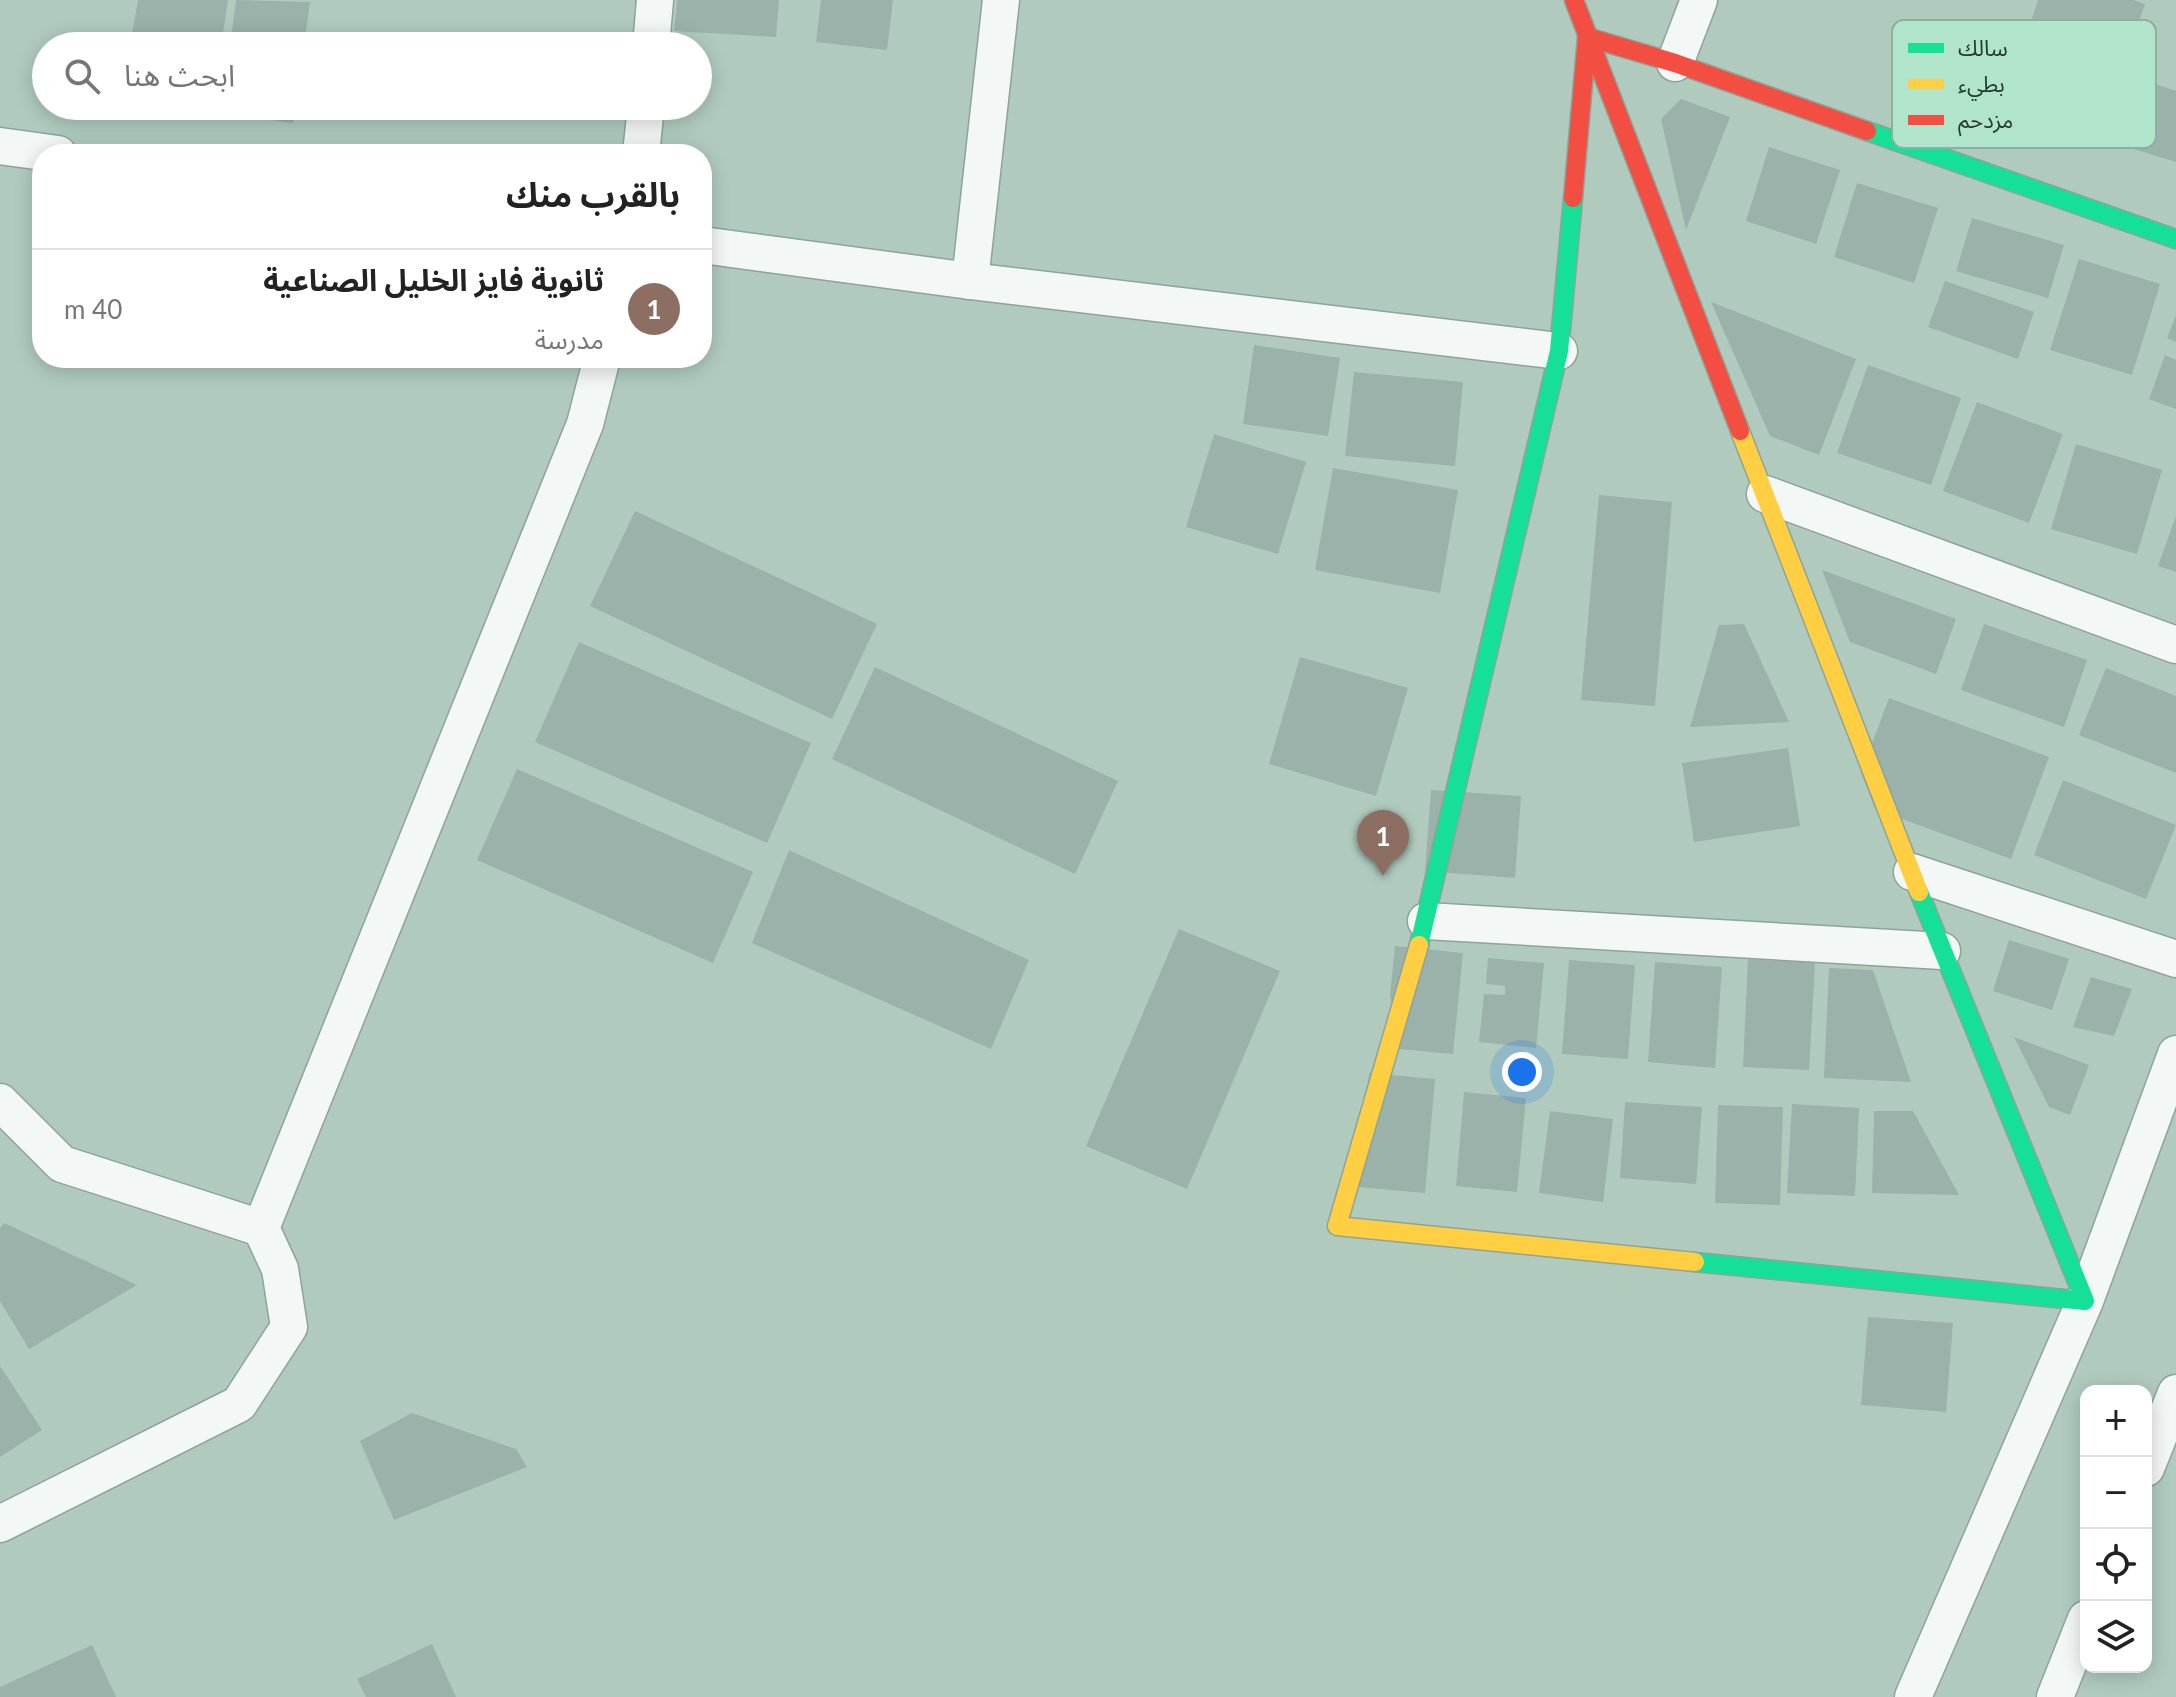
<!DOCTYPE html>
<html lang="ar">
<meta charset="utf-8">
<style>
:root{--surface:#fff;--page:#f6f6f6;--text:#222;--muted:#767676;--line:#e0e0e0;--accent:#576e63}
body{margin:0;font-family:Lato,"Noto Sans Arabic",sans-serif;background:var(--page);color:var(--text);direction:rtl}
.controls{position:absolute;right:24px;bottom:24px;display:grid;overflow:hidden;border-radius:16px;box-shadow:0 4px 20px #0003}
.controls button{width:72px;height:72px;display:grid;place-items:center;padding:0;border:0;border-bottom:2px solid var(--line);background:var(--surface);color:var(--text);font:40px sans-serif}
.you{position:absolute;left:1522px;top:1072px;width:28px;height:28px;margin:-20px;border:6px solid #fff;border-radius:50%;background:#1a73e8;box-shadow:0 0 0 12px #1a73e833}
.badge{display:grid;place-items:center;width:52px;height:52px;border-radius:50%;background:var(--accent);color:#fff;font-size:26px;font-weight:700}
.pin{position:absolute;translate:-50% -66px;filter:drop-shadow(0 2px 4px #0008)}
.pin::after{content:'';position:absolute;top:42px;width:28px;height:24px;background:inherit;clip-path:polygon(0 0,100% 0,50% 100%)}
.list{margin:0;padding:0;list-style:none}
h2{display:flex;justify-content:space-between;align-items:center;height:104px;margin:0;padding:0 32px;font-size:34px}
h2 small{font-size:26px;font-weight:400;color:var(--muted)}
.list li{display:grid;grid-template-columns:52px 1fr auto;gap:24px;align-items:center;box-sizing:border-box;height:120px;padding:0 32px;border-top:2px solid var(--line)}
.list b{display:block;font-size:30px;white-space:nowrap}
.list p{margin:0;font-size:26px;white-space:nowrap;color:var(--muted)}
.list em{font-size:26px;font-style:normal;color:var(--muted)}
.icon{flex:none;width:44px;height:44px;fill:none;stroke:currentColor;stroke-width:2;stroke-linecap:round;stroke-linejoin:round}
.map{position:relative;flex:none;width:2176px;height:1697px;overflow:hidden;direction:ltr}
.search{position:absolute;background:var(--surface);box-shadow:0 4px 20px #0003;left:32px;top:32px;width:680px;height:88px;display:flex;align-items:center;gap:20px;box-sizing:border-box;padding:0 28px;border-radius:44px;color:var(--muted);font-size:30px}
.panel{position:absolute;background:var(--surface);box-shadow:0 4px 20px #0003;left:32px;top:144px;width:680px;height:224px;border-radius:32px;direction:rtl}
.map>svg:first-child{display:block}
.building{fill:#9ab2aa}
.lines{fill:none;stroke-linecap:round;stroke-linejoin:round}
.street-casing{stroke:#8ea399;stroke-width:39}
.fast-casing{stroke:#8ea399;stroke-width:21}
.slow-casing{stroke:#8ea399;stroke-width:21}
.jam-casing{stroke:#8ea399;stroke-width:21}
.street{stroke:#f3f7f5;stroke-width:36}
.fast{stroke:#16e098;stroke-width:18}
.slow{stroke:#ffcf43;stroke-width:18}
.jam{stroke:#f24e42;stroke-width:18}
.key{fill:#b1e5cb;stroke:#88b29d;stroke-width:2}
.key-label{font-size:22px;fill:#273c32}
</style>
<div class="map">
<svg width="2176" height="1697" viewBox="0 0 2176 1697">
<rect width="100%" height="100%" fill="#b0cbbe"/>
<g class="building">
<polygon points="138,0 228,0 221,46 130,46"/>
<polygon points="236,0 310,2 304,46 230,46"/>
<polygon points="677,0 779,0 776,37 674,31"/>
<polygon points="821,0 893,0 887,50 816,42"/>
<polygon points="2038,0 2133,0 2145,4 2103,128 2006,95"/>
<polygon points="2137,78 2176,91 2176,162 2117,144"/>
<polygon points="1681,99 1730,117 1686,230 1661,119"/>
<polygon points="221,106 295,106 293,123 220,113"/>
<polygon points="1769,147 1840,170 1816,244 1746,221"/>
<polygon points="1857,183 1938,208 1914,283 1834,257"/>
<polygon points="1972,218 2064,245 2048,298 1956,271"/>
<polygon points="2079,259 2160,284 2132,375 2050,350"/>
<polygon points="1945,281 2034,312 2018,359 1928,327"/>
<polygon points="1711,302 1856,359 1819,455 1770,436"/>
<polygon points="2176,315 2176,342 2167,338"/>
<polygon points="1254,345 1340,358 1328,436 1243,424"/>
<polygon points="2165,355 2176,360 2176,409 2149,399"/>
<polygon points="1868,365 1961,398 1931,485 1837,453"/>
<polygon points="1354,372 1463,382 1455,466 1345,456"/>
<polygon points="1977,402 2063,434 2029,523 1943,491"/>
<polygon points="1214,434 1306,462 1278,554 1186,527"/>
<polygon points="2076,444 2162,470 2137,554 2051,529"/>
<polygon points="1333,468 1458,490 1440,593 1315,570"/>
<polygon points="1599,495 1672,502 1655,706 1581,700"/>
<polygon points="635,511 877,624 832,719 590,606"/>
<polygon points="2176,516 2176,572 2158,566"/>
<polygon points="1822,570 1956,619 1936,674 1850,642"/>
<polygon points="1744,624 1789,722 1690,727 1719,625"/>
<polygon points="1984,624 2087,660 2064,727 1961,690"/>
<polygon points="579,642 811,743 767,843 535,742"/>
<polygon points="1300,657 1408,688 1376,796 1269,764"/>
<polygon points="875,667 1118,781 1075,874 832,759"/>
<polygon points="2106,668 2176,696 2176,773 2079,735"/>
<polygon points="1889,698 2049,757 2011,859 1875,809 1861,773"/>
<polygon points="1788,748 1800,826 1694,842 1682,763"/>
<polygon points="517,769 753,872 713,963 477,860"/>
<polygon points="2063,780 2176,825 2146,899 2034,855"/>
<polygon points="1431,790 1521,796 1515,878 1425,871"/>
<polygon points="789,850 1029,960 991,1049 752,943"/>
<polygon points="1179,929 1280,971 1187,1189 1086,1146"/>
<polygon points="2009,940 2069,959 2052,1010 1993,991"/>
<polygon points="1395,946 1463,953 1453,1054 1399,1049 1390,995"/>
<polygon points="1488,958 1544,963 1536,1048 1479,1042 1484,994 1505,995 1505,986 1486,984"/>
<polygon points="1748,959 1815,963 1809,1070 1743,1067"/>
<polygon points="1569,960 1635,965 1628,1059 1562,1054"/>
<polygon points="1655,962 1722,967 1715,1068 1648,1062"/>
<polygon points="1829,968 1873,970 1911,1082 1824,1078"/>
<polygon points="2091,977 2132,989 2114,1036 2073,1027"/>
<polygon points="2014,1037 2089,1065 2070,1115 2049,1107"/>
<polygon points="1369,1073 1435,1079 1425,1193 1358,1187"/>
<polygon points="1464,1092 1526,1098 1517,1192 1456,1186"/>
<polygon points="1625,1102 1702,1107 1696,1184 1620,1178"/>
<polygon points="1792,1104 1859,1108 1855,1196 1787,1193"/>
<polygon points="1718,1105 1783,1107 1780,1205 1715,1203"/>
<polygon points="1550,1111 1613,1119 1603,1202 1539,1193"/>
<polygon points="1874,1111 1913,1111 1959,1195 1872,1193"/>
<polygon points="4,1223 137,1285 29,1349 0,1301 0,1228"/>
<polygon points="1868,1317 1953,1323 1946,1412 1861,1405"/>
<polygon points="0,1366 42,1430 0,1457"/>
<polygon points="412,1413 516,1449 527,1467 394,1520 360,1441"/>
<polygon points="432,1644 456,1697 366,1697 357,1679"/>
<polygon points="92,1645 116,1697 0,1697 0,1687"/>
</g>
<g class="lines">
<defs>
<g id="street">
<polyline points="651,46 655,0"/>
<polyline points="1675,63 1699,0"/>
<polyline points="0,146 58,154"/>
<polyline points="641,154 646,106"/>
<polyline points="702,245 970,281 1559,351"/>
<polyline points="970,281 1001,0"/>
<polyline points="1765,494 2176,645"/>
<polyline points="1912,872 2176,959"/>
<polyline points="1426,921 1942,951"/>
<polyline points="0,1102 62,1164 261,1228 280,1269 289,1327 239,1404 0,1524"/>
<polyline points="261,1228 585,424 602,358"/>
<polyline points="2146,1468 2176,1393"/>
<polyline points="1913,1697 2085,1301 2176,1054"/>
<polyline points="2055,1697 2086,1619"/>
</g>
<g id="fast">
<polyline points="1867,131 2176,239"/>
<polyline points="1419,945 1559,351 1573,198"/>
<polyline points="1695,1262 2085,1301 1919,892"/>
</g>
<g id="slow">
<polyline points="1740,431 1919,892"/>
<polyline points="1419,945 1337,1226 1695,1262"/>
</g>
<g id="jam">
<polyline points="1574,0 1740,431"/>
<polyline points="1573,198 1587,37 1675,63 1867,131"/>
</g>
</defs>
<use href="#street" class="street-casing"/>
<use href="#fast" class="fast-casing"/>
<use href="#slow" class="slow-casing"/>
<use href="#jam" class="jam-casing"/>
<use href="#street" class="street"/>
<use href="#fast" class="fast"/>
<use href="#slow" class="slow"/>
<use href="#jam" class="jam"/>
</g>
<rect x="1892" y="20" width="264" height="128" rx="12" class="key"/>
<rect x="1908" y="43" width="36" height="10" fill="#16e098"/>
<rect x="1908" y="79" width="36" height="10" fill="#ffcf43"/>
<rect x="1908" y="115" width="36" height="10" fill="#f24e42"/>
<g class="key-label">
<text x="1958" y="56">سالك</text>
<text x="1958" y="92">بطيء</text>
<text x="1958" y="128">مزدحم</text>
</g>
</svg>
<div class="controls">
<button>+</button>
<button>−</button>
<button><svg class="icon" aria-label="locate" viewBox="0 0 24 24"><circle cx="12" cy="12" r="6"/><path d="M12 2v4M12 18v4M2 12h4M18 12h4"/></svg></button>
<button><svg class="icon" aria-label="layers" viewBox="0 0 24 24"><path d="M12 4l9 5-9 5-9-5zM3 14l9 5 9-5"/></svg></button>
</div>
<div class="you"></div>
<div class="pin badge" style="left:1383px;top:876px;background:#8d6e63">1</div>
<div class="search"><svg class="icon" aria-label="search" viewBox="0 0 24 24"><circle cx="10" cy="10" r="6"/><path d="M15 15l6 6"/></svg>ابحث هنا</div>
<section class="panel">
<h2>بالقرب منك<small></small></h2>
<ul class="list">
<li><span class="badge" style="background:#8d6e63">1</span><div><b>ثانوية فايز الخليل الصناعية</b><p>مدرسة</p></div><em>40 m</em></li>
</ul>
</section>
</div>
